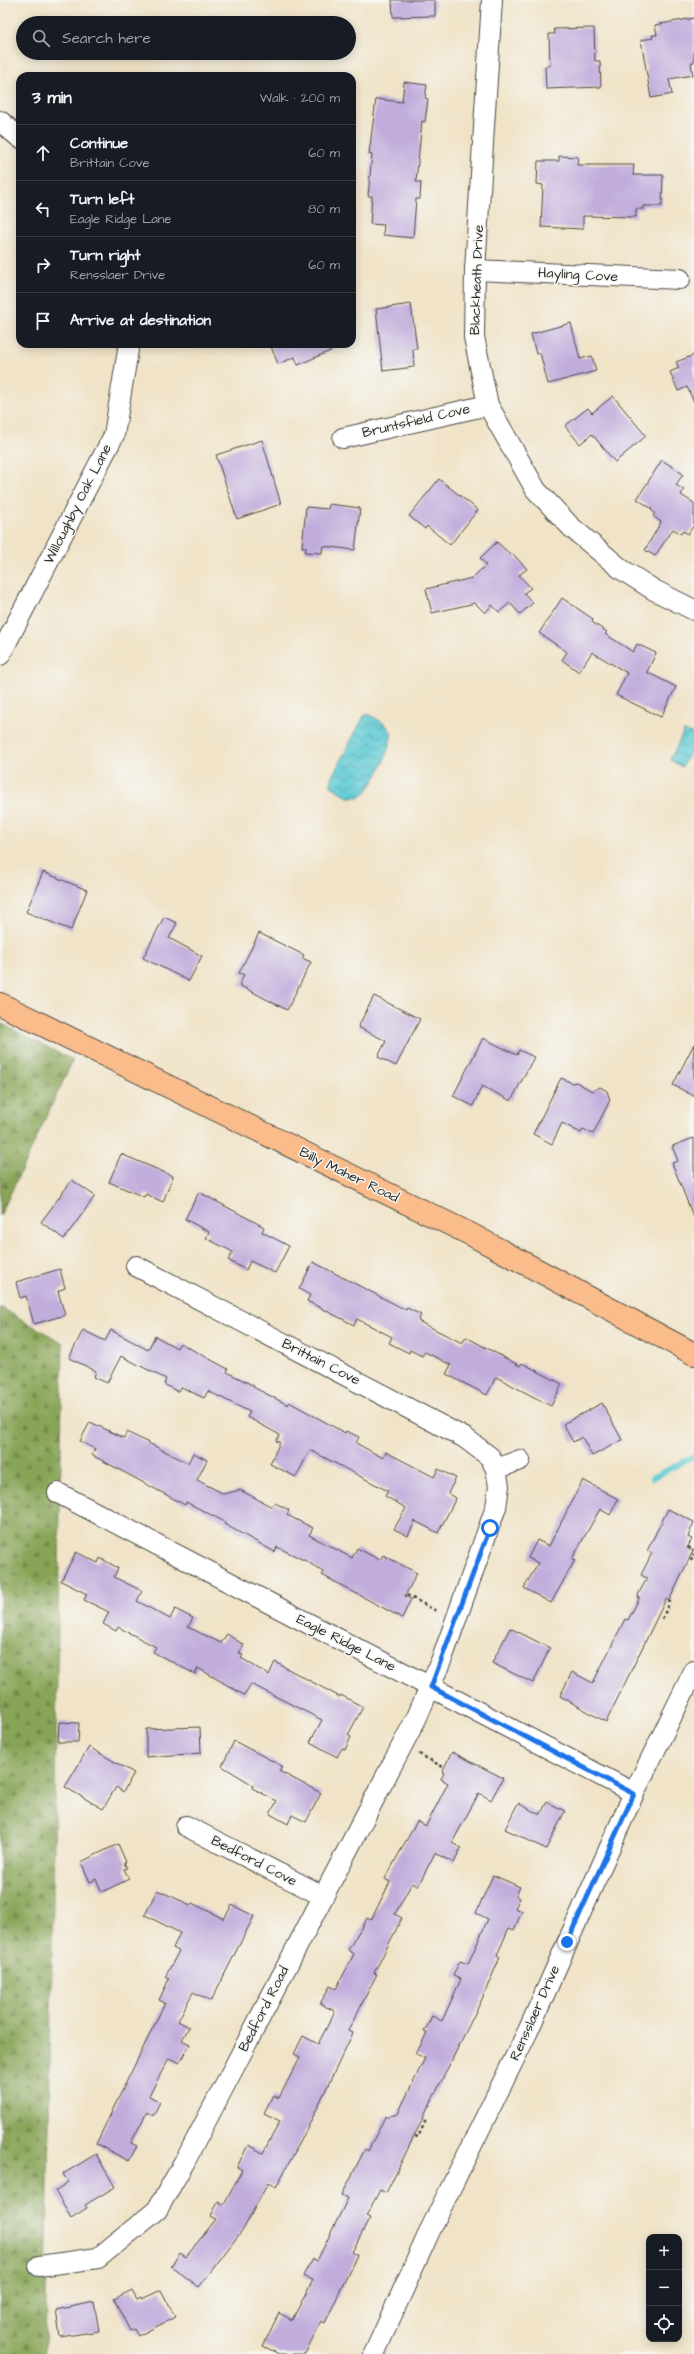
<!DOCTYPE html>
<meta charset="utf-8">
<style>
:root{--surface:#171b24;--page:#242831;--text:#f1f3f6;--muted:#9ea1a6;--line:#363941}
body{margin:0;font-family:"Architects Daughter",sans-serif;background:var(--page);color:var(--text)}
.controls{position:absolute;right:12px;bottom:12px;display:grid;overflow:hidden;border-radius:8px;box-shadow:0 2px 10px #0003}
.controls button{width:36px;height:36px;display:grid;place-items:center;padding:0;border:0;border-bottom:1px solid var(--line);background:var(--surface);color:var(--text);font:20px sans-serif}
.stop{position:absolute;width:12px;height:12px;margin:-9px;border:3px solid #1a73e8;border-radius:50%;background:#fff}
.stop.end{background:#1a73e8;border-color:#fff;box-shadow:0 1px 4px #0008}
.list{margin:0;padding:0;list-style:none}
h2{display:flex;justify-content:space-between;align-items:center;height:52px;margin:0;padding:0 16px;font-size:17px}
h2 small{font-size:13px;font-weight:400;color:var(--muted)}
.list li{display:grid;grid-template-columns:26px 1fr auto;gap:12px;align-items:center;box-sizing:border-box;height:56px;padding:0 16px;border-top:1px solid var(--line)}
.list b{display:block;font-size:15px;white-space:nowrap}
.list p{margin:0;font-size:13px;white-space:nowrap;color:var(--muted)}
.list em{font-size:13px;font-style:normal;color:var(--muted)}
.icon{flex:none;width:22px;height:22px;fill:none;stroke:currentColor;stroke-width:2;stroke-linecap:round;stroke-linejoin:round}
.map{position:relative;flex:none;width:694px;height:2354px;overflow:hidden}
.search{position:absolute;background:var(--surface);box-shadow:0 2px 10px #0003;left:16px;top:16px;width:340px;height:44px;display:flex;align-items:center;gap:10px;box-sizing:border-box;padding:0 14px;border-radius:22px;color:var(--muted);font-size:15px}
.panel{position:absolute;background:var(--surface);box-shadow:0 2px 10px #0003;left:16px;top:72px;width:340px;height:276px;border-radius:12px}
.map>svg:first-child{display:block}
.forest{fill:url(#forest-firs);stroke:#5a6840}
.water{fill:url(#water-waves);stroke:#447a7f}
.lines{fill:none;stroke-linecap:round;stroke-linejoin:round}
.stream{stroke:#5dcad3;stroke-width:5.5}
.building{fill:#c1addc}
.minor-casing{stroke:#494742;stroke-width:22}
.major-casing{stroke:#494742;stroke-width:24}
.path{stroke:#494742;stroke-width:2.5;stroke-dasharray:3 3;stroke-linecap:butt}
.minor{stroke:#fff;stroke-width:20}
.major{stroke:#f9bc8a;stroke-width:22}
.route{stroke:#1a73e8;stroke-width:5}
.labels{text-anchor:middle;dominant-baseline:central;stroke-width:3;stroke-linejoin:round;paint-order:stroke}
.street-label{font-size:14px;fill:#2b2b2b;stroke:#f6f6f2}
</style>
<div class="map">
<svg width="694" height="2354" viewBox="0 0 694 2354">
<defs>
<pattern id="forest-firs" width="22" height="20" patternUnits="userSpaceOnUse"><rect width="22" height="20" fill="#88a456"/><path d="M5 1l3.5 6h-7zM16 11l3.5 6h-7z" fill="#6f8647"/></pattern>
<pattern id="water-waves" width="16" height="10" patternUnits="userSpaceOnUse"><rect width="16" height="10" fill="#5dcad3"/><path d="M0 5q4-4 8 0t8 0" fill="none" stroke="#4da4ab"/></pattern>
</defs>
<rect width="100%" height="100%" fill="#f6f6f2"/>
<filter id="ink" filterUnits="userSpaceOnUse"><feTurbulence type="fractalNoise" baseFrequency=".025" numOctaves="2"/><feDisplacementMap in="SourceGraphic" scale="8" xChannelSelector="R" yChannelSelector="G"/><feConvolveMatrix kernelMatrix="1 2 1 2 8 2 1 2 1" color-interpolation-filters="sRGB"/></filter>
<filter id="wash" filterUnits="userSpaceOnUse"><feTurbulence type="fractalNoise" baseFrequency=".012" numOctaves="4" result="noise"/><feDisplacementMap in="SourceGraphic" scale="16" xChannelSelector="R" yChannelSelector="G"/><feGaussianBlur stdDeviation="0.9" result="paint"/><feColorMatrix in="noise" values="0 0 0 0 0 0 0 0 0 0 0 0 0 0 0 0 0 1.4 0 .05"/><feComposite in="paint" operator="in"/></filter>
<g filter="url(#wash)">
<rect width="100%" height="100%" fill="#f0e3c7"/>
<g class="forest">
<polygon points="0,1023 73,1060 0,1216"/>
<polygon points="0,1307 63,1343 45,2354 0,2354"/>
</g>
<g class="water">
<path d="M369,714L386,725L392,733C388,756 377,781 361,797H348L331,786V778L364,716Z"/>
<polygon points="684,731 694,735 694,751 692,748 682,767 670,760"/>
</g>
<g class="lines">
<polyline class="stream" points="652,1478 694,1456"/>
</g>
<g id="blocks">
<g class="building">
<polygon points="392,0 435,0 435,16 393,17"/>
<polygon points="694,18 694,62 691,63 693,75 669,79 672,94 651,98 641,40 653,38 652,35 657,35 655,25"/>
<polygon points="594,28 595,61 600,61 601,87 546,89 545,66 550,66 549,34 555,34 554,29"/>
<polygon points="404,82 427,85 425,98 428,99 425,122 422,121 416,182 421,182 420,199 416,199 413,238 383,235 384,225 370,224 372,196 368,196 372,155 369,154 376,99 402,102"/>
<polygon points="559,156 578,157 577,165 634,165 633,175 663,175 662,206 643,206 643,209 636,209 636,217 583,216 583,229 541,227 543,185 537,184 538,161 559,161"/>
<polygon points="411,304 417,349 413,349 414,367 383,371 376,309"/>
<polygon points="571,323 580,359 592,356 596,371 548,384 540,353 536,354 531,334"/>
<polygon points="270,344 346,344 298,365 295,357 278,364"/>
<polygon points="694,355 694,402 687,387 678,391 670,372 679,368 676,362"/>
<polygon points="613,396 646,436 615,462 592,434 580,444 565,426 588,408 592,413"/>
<polygon points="262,440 281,504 237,519 216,455"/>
<polygon points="662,460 683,474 676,485 684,490 681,495 694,503 694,525 688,534 683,531 681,534 673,529 655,556 645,550 661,522 653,516 655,513 651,510 652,509 637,499"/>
<polygon points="439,479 478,510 450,545 427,526 425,529 409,516"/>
<polygon points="329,504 360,508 355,550 323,546 322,553 305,552 306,547 302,547 306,507 328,509"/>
<polygon points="497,542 511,555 513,554 527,569 519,575 531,588 524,593 533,603 520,614 510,603 499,612 492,605 485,613 475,603 432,613 426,589 472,578 486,565 480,558"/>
<polygon points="562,598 593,619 592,622 607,632 605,634 633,652 637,644 656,653 647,672 676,687 661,717 616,695 627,673 592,652 579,672 562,660 567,652 539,633"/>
<polygon points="43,872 87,890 71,930 26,912"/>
<polygon points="164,917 177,923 169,938 202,956 189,981 143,958"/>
<polygon points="259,933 304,955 302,958 311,962 287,1010 239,985 244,975 239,973"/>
<polygon points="374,996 420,1019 396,1066 378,1057 386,1041 358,1027"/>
<polygon points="483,1038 517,1055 519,1050 534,1057 511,1101 482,1086 473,1106 453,1096"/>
<polygon points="694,1044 694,1096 673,1085"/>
<polygon points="561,1078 572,1083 576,1082 592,1091 600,1087 607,1091 610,1100 593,1134 583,1129 581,1133 562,1123 552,1144 533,1134"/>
<polygon points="694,1138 694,1216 693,1216 672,1163 678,1161 672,1146"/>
<polygon points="121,1154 173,1176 163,1202 146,1194 144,1197 109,1182"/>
<polygon points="72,1180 95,1196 64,1239 41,1222"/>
<polygon points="199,1192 264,1227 262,1232 289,1246 275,1273 250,1261 246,1270 228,1260 233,1252 206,1238 209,1232 185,1219"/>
<polygon points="313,1262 406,1310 407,1308 421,1315 418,1321 462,1343 466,1337 520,1366 522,1363 562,1384 551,1406 496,1377 487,1395 446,1374 451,1365 425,1352 422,1356 410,1350 409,1353 389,1343 392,1337 357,1319 354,1325 307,1301 310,1295 299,1289"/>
<polygon points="60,1269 65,1288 58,1291 65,1315 34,1324 26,1296 20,1298 16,1282"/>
<polygon points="83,1330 105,1341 111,1330 148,1350 155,1336 177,1348 180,1343 228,1369 227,1372 254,1386 253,1387 288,1405 289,1402 345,1433 346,1431 359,1437 356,1443 383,1458 386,1452 434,1477 438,1469 456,1478 448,1493 456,1498 438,1533 415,1521 408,1536 394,1529 406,1508 385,1496 388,1491 310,1450 296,1477 270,1464 280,1442 276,1441 280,1435 247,1417 250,1412 208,1391 204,1398 181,1387 178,1392 164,1384 166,1379 121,1356 107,1383 94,1377 96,1371 69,1358"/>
<polygon points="602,1403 622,1440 592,1456 582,1437 573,1442 563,1424"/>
<polygon points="90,1422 124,1438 127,1432 188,1463 193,1453 207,1460 197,1480 224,1494 240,1490 272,1507 275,1503 289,1510 287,1515 313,1528 309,1535 352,1558 357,1548 380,1560 383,1555 417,1573 405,1596 411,1599 402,1618 322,1575 323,1572 308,1562 277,1547 275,1552 224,1524 225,1522 186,1502 185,1505 92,1455 95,1449 80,1441"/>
<polygon points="583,1480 618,1499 610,1515 600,1509 572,1559 575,1560 551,1603 524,1588 538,1563 528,1558 537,1540 549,1546"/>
<polygon points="668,1509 694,1522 688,1537 692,1539 687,1548 693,1551 669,1601 666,1599 650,1632 606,1722 560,1696 572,1672 593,1683 625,1619 628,1620 639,1599 638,1595 647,1578 641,1575 652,1553 647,1551"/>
<polygon points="76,1552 98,1563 100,1558 118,1568 114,1577 142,1591 137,1601 170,1619 175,1609 193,1618 188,1627 221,1643 227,1634 244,1645 239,1653 243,1655 241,1658 269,1675 275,1662 340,1697 341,1695 363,1707 348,1735 351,1737 345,1750 342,1748 337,1757 310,1742 322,1720 251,1684 244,1695 198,1668 195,1674 153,1652 156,1647 118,1627 116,1631 103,1624 109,1612 84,1600 87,1594 61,1581"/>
<polygon points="510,1628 550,1648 533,1683 492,1663"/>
<polygon points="59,1722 79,1723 78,1742 58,1742"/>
<polygon points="200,1727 201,1753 146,1757 146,1729"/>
<polygon points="234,1741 282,1766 279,1771 321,1793 306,1822 292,1815 288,1824 270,1814 277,1801 252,1788 253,1785 222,1766"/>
<polygon points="89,1747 134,1773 123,1792 116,1787 103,1809 65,1787"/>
<polygon points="452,1752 503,1778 491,1800 479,1793 452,1843 461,1848 454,1863 435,1853 418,1886 412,1883 395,1914 402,1918 374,1973 377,1974 348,2031 353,2033 305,2133 276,2187 268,2183 244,2228 199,2287 171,2266 180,2253 186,2257 216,2219 211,2216 218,2201 224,2205 242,2170 237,2167 248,2145 263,2153 280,2121 264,2113 273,2095 279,2098 300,2057 294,2054 303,2036 318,2044 335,2011 320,2004 330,1986 336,1989 354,1954 348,1950 367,1918 371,1920 390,1882 385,1879 417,1821 426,1826 448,1783 441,1779 444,1773 442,1772"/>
<polygon points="547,1802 565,1811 546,1849 505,1829 518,1803 540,1815"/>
<polygon points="118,1844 126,1862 124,1863 127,1868 124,1869 129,1879 102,1892 96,1879 90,1882 81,1862"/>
<polygon points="493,1875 520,1887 516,1896 520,1898 515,1908 522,1911 514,1930 509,1928 497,1955 500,1957 482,1999 386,2193 380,2190 366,2216 370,2218 352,2252 357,2255 325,2323 321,2321 305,2354 279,2354 263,2346 279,2313 292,2320 313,2280 303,2276 312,2259 317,2261 348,2198 342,2195 365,2149 368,2151 385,2117 398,2114 402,2105 425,2058 416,2054 427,2033 424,2032 432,2016 442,2021 461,1979 453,1976 460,1961 468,1964 488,1919 476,1913"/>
<polygon points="157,1890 191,1905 192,1903 224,1919 232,1905 254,1916 211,2001 193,1992 178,2021 189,2027 182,2040 190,2044 179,2063 169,2058 149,2096 160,2102 153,2116 147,2112 131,2143 137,2146 129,2161 96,2144 165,2003 159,2000 169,1979 165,1977 179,1951 173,1948 180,1933 145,1915"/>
<polygon points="96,2154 115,2187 85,2205 87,2208 71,2218 55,2191 68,2182 63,2174"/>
<polygon points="132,2290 137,2299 141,2297 142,2299 161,2290 175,2317 138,2336 134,2329 130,2331 114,2299"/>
<polygon points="94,2302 99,2331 60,2337 56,2310"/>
</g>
</g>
</g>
<g filter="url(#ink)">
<use href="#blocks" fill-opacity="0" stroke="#494742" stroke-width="1"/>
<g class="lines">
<defs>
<g id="minor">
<polyline points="492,0 475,270 474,337 488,405 536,490 571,527 621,569 654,590 694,610"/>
<polyline points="0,121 20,138"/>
<polyline points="475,270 680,279"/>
<polyline points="343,438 488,405"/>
<polyline points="0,655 114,435 129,344"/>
<polyline points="496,1469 520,1460"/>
<polyline points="58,1493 634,1793"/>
<polyline points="186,1826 323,1896"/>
<polyline points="39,2266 98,2258 157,2210 184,2163 417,1717 443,1656 496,1507 499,1486 496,1469 490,1457 465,1438 136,1266"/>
<polyline points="374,2354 433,2224 528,2031 634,1793 694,1671"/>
</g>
<polyline id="major" points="0,1004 472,1235 694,1354"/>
</defs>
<use href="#minor" class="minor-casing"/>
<use href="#major" class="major-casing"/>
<g class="path">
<polyline points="688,1547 694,1550"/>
<polyline points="691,1561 694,1554"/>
<polyline points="407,1595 438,1612"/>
<polyline points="662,1619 670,1602 666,1600"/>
<polyline points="419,1754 443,1767"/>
<polyline points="415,2136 418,2137 426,2120"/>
</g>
<use href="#minor" class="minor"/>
<use href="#major" class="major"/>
</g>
</g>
<g class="lines" filter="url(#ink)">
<polyline class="route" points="490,1528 431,1687 634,1794 567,1942"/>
</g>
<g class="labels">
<g class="street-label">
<text transform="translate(578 275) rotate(3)">Hayling Cove</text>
<text transform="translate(477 280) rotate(-88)">Blackheath Drive</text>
<text transform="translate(416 421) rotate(-13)">Bruntsfield Cove</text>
<text transform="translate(78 504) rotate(-63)">Willoughby Oak Lane</text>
<text transform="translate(349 1175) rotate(26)">Billy Maher Road</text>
<text transform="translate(321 1362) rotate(27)">Brittain Cove</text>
<text transform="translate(346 1643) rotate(27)">Eagle Ridge Lane</text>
<text transform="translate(254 1861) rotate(27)">Bedford Cove</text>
<text transform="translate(264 2009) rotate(-63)">Bedford Road</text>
<text transform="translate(535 2013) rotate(-66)">Rensslaer Drive</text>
</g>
</g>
</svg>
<div class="controls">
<button>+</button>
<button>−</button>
<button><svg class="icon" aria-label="locate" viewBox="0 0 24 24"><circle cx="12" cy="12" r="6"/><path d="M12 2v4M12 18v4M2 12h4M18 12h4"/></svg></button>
</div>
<div class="stop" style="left:490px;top:1528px"></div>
<div class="stop end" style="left:567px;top:1942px"></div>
<div class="search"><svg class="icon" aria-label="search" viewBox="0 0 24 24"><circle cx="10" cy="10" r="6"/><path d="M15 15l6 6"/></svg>Search here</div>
<section class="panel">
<h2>3 min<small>Walk · 200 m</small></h2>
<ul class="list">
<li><svg class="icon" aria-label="ahead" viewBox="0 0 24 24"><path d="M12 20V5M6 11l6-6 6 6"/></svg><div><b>Continue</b><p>Brittain Cove</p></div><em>60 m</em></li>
<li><svg class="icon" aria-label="left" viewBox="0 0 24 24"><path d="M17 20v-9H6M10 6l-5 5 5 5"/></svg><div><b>Turn left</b><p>Eagle Ridge Lane</p></div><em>80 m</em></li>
<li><svg class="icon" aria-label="right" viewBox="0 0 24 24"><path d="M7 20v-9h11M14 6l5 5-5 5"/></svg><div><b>Turn right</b><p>Rensslaer Drive</p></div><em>60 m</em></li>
<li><svg class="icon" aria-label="arrive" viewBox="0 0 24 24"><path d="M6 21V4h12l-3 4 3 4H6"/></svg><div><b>Arrive at destination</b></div></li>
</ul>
</section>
</div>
